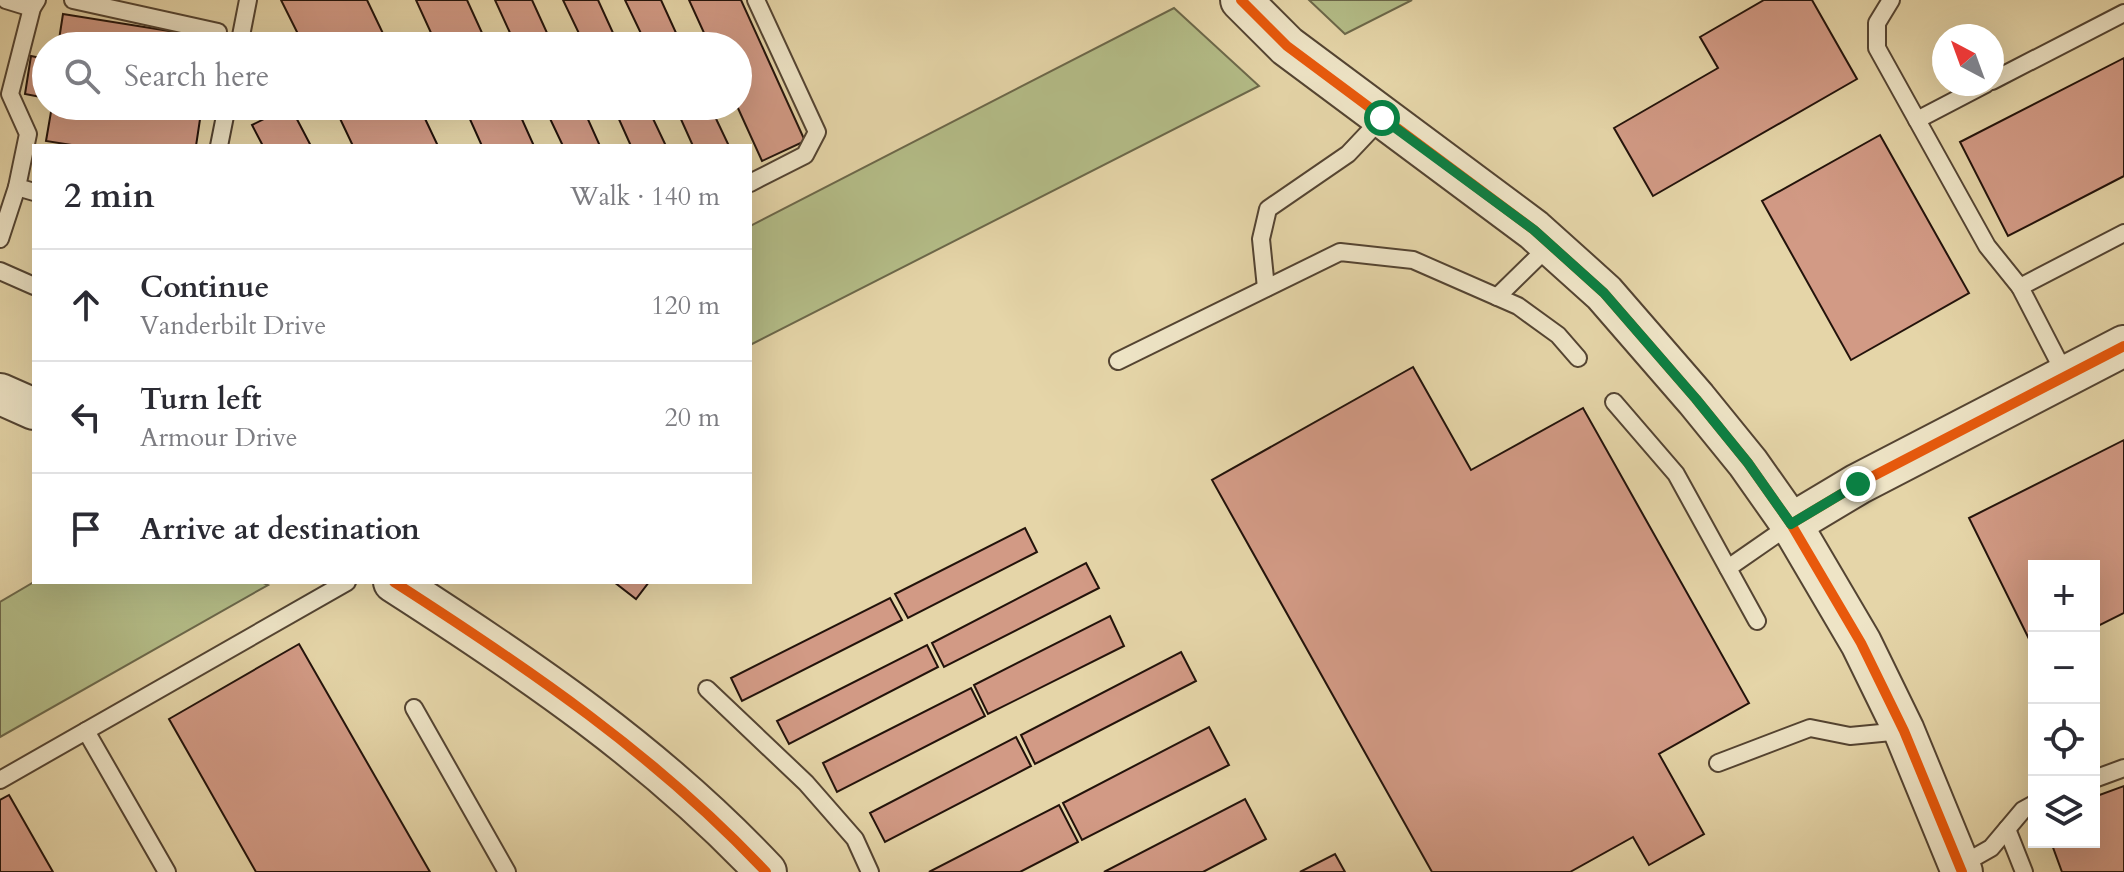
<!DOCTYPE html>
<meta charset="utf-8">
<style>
:root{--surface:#fff;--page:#f2f2f3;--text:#2b2b33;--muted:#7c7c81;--line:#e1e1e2}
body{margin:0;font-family:Cardo,serif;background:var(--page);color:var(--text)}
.controls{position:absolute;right:24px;bottom:24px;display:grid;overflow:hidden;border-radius:0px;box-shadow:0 8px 32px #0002}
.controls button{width:72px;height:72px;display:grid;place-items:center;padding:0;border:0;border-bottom:2px solid var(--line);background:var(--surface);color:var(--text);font:40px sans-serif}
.compass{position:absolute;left:1932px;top:24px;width:72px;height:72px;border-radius:50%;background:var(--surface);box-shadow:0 8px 32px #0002;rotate:319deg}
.stop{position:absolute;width:24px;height:24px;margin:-18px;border:6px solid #0b8043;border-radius:50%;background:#fff}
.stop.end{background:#0b8043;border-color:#fff;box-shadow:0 2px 8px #0008}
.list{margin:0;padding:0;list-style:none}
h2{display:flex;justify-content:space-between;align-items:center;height:104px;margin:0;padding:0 32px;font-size:34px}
h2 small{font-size:26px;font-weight:400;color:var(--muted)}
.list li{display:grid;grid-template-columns:52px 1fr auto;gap:24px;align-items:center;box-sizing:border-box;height:112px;padding:0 32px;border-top:2px solid var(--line)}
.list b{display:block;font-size:30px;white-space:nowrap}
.list p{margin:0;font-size:26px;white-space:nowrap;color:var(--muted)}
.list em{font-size:26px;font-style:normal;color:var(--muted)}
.icon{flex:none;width:44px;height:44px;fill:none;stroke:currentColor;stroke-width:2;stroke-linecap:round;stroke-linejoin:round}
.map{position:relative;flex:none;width:2124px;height:872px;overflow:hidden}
.search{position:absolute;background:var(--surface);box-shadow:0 8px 32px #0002;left:32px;top:32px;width:720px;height:88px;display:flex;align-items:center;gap:20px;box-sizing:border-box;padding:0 28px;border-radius:44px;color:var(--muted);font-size:30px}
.panel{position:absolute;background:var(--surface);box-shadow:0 8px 32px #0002;left:32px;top:144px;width:720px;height:440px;border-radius:0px}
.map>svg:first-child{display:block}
.green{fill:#b4bd88;stroke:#6c684a;stroke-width:2}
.building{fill:#d29a85;stroke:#23130b;stroke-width:2}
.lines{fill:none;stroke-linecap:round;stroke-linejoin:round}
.service-casing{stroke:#544432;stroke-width:20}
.tertiary-casing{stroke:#544432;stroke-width:44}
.service{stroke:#eee4c6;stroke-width:16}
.tertiary{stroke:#eee4c6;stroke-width:40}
.cycleway-casing{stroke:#eee4c6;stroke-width:15}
.cycleway{stroke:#e8590c;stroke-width:10}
.route{stroke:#0b8043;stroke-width:10}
</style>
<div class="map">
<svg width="2124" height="872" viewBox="0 0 2124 872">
<rect width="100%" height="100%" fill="#e5d5a8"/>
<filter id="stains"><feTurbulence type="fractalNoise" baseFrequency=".0025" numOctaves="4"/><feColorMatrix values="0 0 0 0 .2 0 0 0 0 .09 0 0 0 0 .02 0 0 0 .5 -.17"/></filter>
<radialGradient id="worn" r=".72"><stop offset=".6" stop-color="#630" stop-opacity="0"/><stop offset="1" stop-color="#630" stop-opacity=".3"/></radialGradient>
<g class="green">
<polygon points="1309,0 1412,0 1345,34"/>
<polygon points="1174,8 1259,86 750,345 750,226"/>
<polygon points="34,582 261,582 268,585 0,737 0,602"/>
</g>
<g class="building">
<polygon points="281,0 367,0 389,46 304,46"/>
<polygon points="416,0 467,0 488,46 437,46"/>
<polygon points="495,0 532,0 553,46 516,46"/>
<polygon points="563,0 598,0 619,46 585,46"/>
<polygon points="625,0 661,0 682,46 647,46"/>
<polygon points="689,0 741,0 805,141 762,161 737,106 738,46 710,46"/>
<polygon points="1764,0 1812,0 1857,79 1653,196 1614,128 1718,68 1700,37"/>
<polygon points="63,14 213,38 212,46 58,46"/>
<polygon points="31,56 46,59 46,98 25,94"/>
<polygon points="2124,58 2124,176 2008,236 1960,142"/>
<polygon points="52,106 202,106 196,146 78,146 46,141"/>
<polygon points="290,106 311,146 263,146 252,125"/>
<polygon points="334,106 419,106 438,146 353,146"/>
<polygon points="464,106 516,106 534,146 482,146"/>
<polygon points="544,106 582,106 600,146 563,146"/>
<polygon points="613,106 647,106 666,146 631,146"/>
<polygon points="675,106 710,106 729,146 693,146"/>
<polygon points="1880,135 1969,293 1851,360 1762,201"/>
<polygon points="1413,367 1471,470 1583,408 1749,703 1659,754 1704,834 1649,865 1633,837 1570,872 1432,872 1212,480"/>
<polygon points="2124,440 2124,613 2094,628 2094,566 2034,566 2034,649 1969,518"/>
<polygon points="1025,528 1037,552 908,618 895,594"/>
<polygon points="1086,563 1099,588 944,667 932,643"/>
<polygon points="614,582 649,582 636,599"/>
<polygon points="890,598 902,620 742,701 731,678"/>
<polygon points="1110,616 1124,646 988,714 974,685"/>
<polygon points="299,644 430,872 256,872 169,719"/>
<polygon points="927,645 938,667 789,744 777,721"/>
<polygon points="1181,652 1196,681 1035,764 1021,735"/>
<polygon points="971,688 985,716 837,792 823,763"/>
<polygon points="1209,727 1229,765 1082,840 1063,803"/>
<polygon points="1016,737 1031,766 885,842 870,813"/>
<polygon points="2124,786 2124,872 2062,872 2051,842 2094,842 2094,797"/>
<polygon points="9,795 53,872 0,872 0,800"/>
<polygon points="1245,799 1266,839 1203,872 1104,872"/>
<polygon points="1059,805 1078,842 1020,872 929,872"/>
<polygon points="1335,854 1345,872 1300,872"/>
</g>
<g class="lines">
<defs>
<g id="service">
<polyline points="6,0 32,8"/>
<polyline points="73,0 218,32"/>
<polyline points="1891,0 1877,23 1877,48 1987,246 2020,287"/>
<polyline points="239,46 248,0"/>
<polyline points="1992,81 2124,13"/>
<polyline points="1917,120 1986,84"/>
<polyline points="219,146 227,106"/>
<polyline points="750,183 805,155 817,132 756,0"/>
<polyline points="34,192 17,187 28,134 10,94 32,8 37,0"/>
<polyline points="0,239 17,187"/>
<polyline points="0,271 34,286"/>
<polyline points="1266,288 1261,239 1268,209 1348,154 1382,118"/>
<polyline points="1497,297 1550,245"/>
<polyline points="1118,361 1340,252 1413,260 1518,306 1558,335 1578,358"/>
<polyline points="2066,376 2020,287 2124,233"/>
<polyline points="1614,402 1676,474 1757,621"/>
<polyline points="1728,568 1790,525"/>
<polyline points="707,689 806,783 855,839 870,872"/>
<polyline points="414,708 507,872"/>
<polyline points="86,731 167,872"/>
<polyline points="1718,763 1810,728 1850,736 1902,731"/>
<polyline points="2094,779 2124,768"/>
<polyline points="0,780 347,582"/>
<polyline points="2007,829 2024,872"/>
<polyline points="1961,865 1991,848 2023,810 2034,804"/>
</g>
<g id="tertiary">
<polyline points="1241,0 1287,46 1534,230 1604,293 1696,399 1748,463 1791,524 1861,643 1904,731 1962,872"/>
<polyline points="0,394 34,409"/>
<polyline points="1791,524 1858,484 2124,346"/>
<path d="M394,582C528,668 656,755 766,872"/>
</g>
</defs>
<use href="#service" class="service-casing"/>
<use href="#tertiary" class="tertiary-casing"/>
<use href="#service" class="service"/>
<use href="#tertiary" class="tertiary"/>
<defs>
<g id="cycleway">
<polyline points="1241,0 1287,46 1534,230 1604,293 1696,399 1748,463 1791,524 1861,643 1904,731 1962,872"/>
<polyline points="1791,524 1858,484 2124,346"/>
<path d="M394,582C528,668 656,755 766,872"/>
</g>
</defs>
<use href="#cycleway" class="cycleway-casing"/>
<use href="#cycleway" class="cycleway"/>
</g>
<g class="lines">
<polyline class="route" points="1382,118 1534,230 1604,293 1696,399 1748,463 1791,524 1858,484"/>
</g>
<rect width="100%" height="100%" filter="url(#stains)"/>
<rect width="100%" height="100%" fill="url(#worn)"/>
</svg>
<div class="controls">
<button>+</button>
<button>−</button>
<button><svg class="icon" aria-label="locate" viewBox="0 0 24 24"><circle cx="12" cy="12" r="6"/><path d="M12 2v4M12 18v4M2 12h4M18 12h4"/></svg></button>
<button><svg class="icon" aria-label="layers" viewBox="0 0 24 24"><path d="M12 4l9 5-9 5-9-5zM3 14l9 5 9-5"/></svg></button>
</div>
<svg class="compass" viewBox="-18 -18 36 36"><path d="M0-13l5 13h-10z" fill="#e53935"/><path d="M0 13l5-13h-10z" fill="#7c7c81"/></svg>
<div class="stop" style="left:1382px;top:118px"></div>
<div class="stop end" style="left:1858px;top:484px"></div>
<div class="search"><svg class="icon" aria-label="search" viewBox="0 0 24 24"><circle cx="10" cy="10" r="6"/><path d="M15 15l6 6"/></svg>Search here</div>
<section class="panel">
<h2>2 min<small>Walk · 140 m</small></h2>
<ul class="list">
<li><svg class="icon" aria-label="ahead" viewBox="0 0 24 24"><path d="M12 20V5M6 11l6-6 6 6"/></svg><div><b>Continue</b><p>Vanderbilt Drive</p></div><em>120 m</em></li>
<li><svg class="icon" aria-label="left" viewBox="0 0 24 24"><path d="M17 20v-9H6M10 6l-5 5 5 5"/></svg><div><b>Turn left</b><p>Armour Drive</p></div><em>20 m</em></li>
<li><svg class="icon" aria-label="arrive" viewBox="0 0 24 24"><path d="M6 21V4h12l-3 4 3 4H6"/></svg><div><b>Arrive at destination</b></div></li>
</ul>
</section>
</div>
